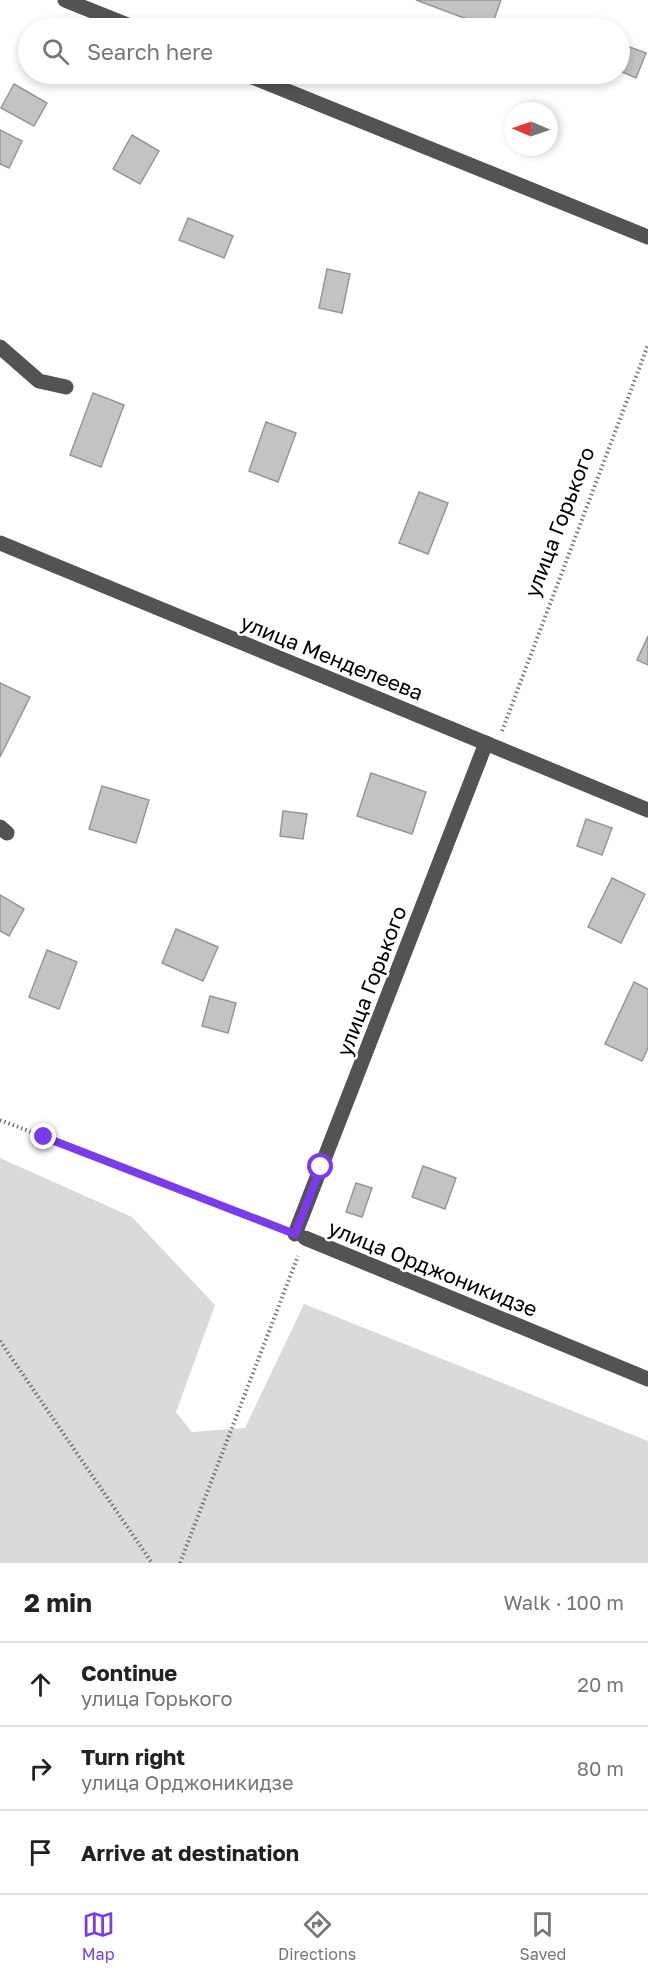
<!DOCTYPE html>
<meta charset="utf-8">
<style>
:root{--surface:#fff;--page:#f6f6f6;--text:#222;--muted:#767676;--line:#e0e0e0;--accent:#7c3aed}
body{margin:0;font-family:"Golos Text",sans-serif;background:var(--page);color:var(--text)}
.compass{position:absolute;left:504px;top:102px;width:54px;height:54px;border-radius:50%;background:var(--surface);box-shadow:0 3px 9px #0003;rotate:272deg}
.stop{position:absolute;width:18px;height:18px;margin:-14px;border:4px solid #7c3aed;border-radius:50%;background:#fff}
.stop.end{background:#7c3aed;border-color:#fff;box-shadow:0 2px 6px #0008}
.list{margin:0;padding:0;list-style:none}
h2{display:flex;justify-content:space-between;align-items:center;height:78px;margin:0;padding:0 24px;font-size:26px}
h2 small{font-size:20px;font-weight:400;color:var(--muted)}
.list li{display:grid;grid-template-columns:39px 1fr auto;gap:18px;align-items:center;box-sizing:border-box;height:84px;padding:0 24px;border-top:2px solid var(--line)}
.list b{display:block;font-size:22px;white-space:nowrap}
.list p{margin:0;font-size:20px;white-space:nowrap;color:var(--muted)}
.list em{font-size:20px;font-style:normal;color:var(--muted)}
.icon{flex:none;width:33px;height:33px;fill:none;stroke:currentColor;stroke-width:2;stroke-linecap:round;stroke-linejoin:round}
.map{position:relative;flex:none;width:648px;height:1563px;overflow:hidden}
.search{position:absolute;background:var(--surface);box-shadow:0 3px 9px #0003;left:18px;right:18px;top:18px;height:66px;display:flex;align-items:center;gap:15px;box-sizing:border-box;padding:0 21px;border-radius:33px;color:var(--muted);font-size:22px}
.sheet{height:330px;background:var(--surface)}
nav{display:flex;justify-content:space-around;align-items:center;box-sizing:border-box;height:84px;border-top:2px solid var(--line);background:var(--surface);font-size:16px;color:var(--muted)}
nav a{display:grid;justify-items:center;gap:3px}
nav .on{color:var(--accent)}
.map>svg:first-child{display:block}
.green{fill:#dadada}
.building{fill:#c3c3c3;stroke:#979797;stroke-width:1.5}
.lines{fill:none;stroke-linecap:round;stroke-linejoin:round}
.path{stroke:#757575;stroke-width:4;stroke-dasharray:1.5 3;stroke-linecap:butt}
.minor{stroke:#535353;stroke-width:15}
.route{stroke:#7c3aed;stroke-width:8}
.labels{text-anchor:middle;dominant-baseline:central;stroke-width:5;stroke-linejoin:round;paint-order:stroke}
.street-label{font-size:21px;fill:#000;stroke:#fff}
</style>
<div class="map">
<svg width="648" height="1563" viewBox="0 0 648 1563">
<rect width="100%" height="100%" fill="#fff"/>
<polygon class="green" points="0,1158 132,1217 215,1305 176,1412 192,1432 245,1428 304,1304 648,1441 648,1563 0,1563"/>
<g class="building">
<polygon points="416,0 501,0 491,28"/>
<polygon points="624,45 646,53 636,78 620,71 620,57"/>
<polygon points="14,84 47,103 34,126 1,108"/>
<polygon points="0,130 22,141 9,168 0,164"/>
<polygon points="132,135 159,151 140,184 113,169"/>
<polygon points="188,218 233,236 224,258 179,240"/>
<polygon points="327,269 350,274 342,313 319,308"/>
<polygon points="93,393 124,405 101,467 70,455"/>
<polygon points="266,422 296,433 278,482 249,471"/>
<polygon points="419,492 448,503 428,554 399,543"/>
<polygon points="648,636 648,665 637,660"/>
<polygon points="0,683 30,697 0,757"/>
<polygon points="371,773 426,792 412,834 357,816"/>
<polygon points="102,786 149,800 136,843 89,829"/>
<polygon points="283,811 307,814 303,839 280,836"/>
<polygon points="586,819 612,828 602,855 577,846"/>
<polygon points="612,878 645,894 621,943 588,927"/>
<polygon points="0,895 24,909 9,936 0,931"/>
<polygon points="176,929 218,947 203,981 162,963"/>
<polygon points="47,950 77,962 59,1009 29,997"/>
<polygon points="634,982 648,989 648,1048 642,1061 605,1044"/>
<polygon points="210,996 236,1003 228,1033 202,1026"/>
<polygon points="423,1166 456,1178 445,1209 412,1197"/>
<polygon points="356,1183 372,1188 362,1217 346,1212"/>
</g>
<g class="lines">
<g class="path">
<polyline points="502,731 648,345"/>
<polyline points="0,1120 279,1227"/>
<polyline points="0,1341 152,1563"/>
<polyline points="180,1563 298,1256"/>
</g>
<g class="minor">
<polyline points="65,0 135,28"/>
<polyline points="245,74 648,237"/>
<polyline points="0,347 39,381 66,387"/>
<polyline points="0,543 648,810"/>
<polyline points="0,827 7,833"/>
<polyline points="295,1234 486,743"/>
<polyline points="305,1238 648,1379"/>
</g>
</g>
<g class="lines">
<polyline class="route" points="44,1137 295,1234 321,1167"/>
</g>
<g class="labels">
<g class="street-label">
<text transform="translate(559 522) rotate(-69)">улица Горького</text>
<text transform="translate(332 657) rotate(22)">улица Менделеева</text>
<text transform="translate(371 981) rotate(-69)">улица Горького</text>
<text transform="translate(433 1268) rotate(22)">улица Орджоникидзе</text>
</g>
</g>
</svg>
<svg class="compass" viewBox="-18 -18 36 36"><path d="M0-13l5 13h-10z" fill="#e53935"/><path d="M0 13l5-13h-10z" fill="#767676"/></svg>
<div class="stop" style="left:321px;top:1167px"></div>
<div class="stop end" style="left:44px;top:1137px"></div>
<div class="search"><svg class="icon" aria-label="search" viewBox="0 0 24 24"><circle cx="10" cy="10" r="6"/><path d="M15 15l6 6"/></svg>Search here</div>
</div>
<section class="sheet">
<h2>2 min<small>Walk · 100 m</small></h2>
<ul class="list">
<li><svg class="icon" aria-label="ahead" viewBox="0 0 24 24"><path d="M12 20V5M6 11l6-6 6 6"/></svg><div><b>Continue</b><p>улица Горького</p></div><em>20 m</em></li>
<li><svg class="icon" aria-label="right" viewBox="0 0 24 24"><path d="M7 20v-9h11M14 6l5 5-5 5"/></svg><div><b>Turn right</b><p>улица Орджоникидзе</p></div><em>80 m</em></li>
<li><svg class="icon" aria-label="arrive" viewBox="0 0 24 24"><path d="M6 21V4h12l-3 4 3 4H6"/></svg><div><b>Arrive at destination</b></div></li>
</ul>
</section>
<nav>
<a class="on"><svg class="icon" aria-label="map" viewBox="0 0 24 24"><path d="M3 6l6-2 6 2 6-2v14l-6 2-6-2-6 2zM9 4v14M15 6v14"/></svg>Map</a>
<a><svg class="icon" aria-label="directions" viewBox="0 0 24 24"><path d="M12 3l9 9-9 9-9-9zM9 14v-3h6M13 9l2 2-2 2"/></svg>Directions</a>
<a><svg class="icon" aria-label="saved" viewBox="0 0 24 24"><path d="M7 4h10v16l-5-4-5 4z"/></svg>Saved</a>
</nav>
